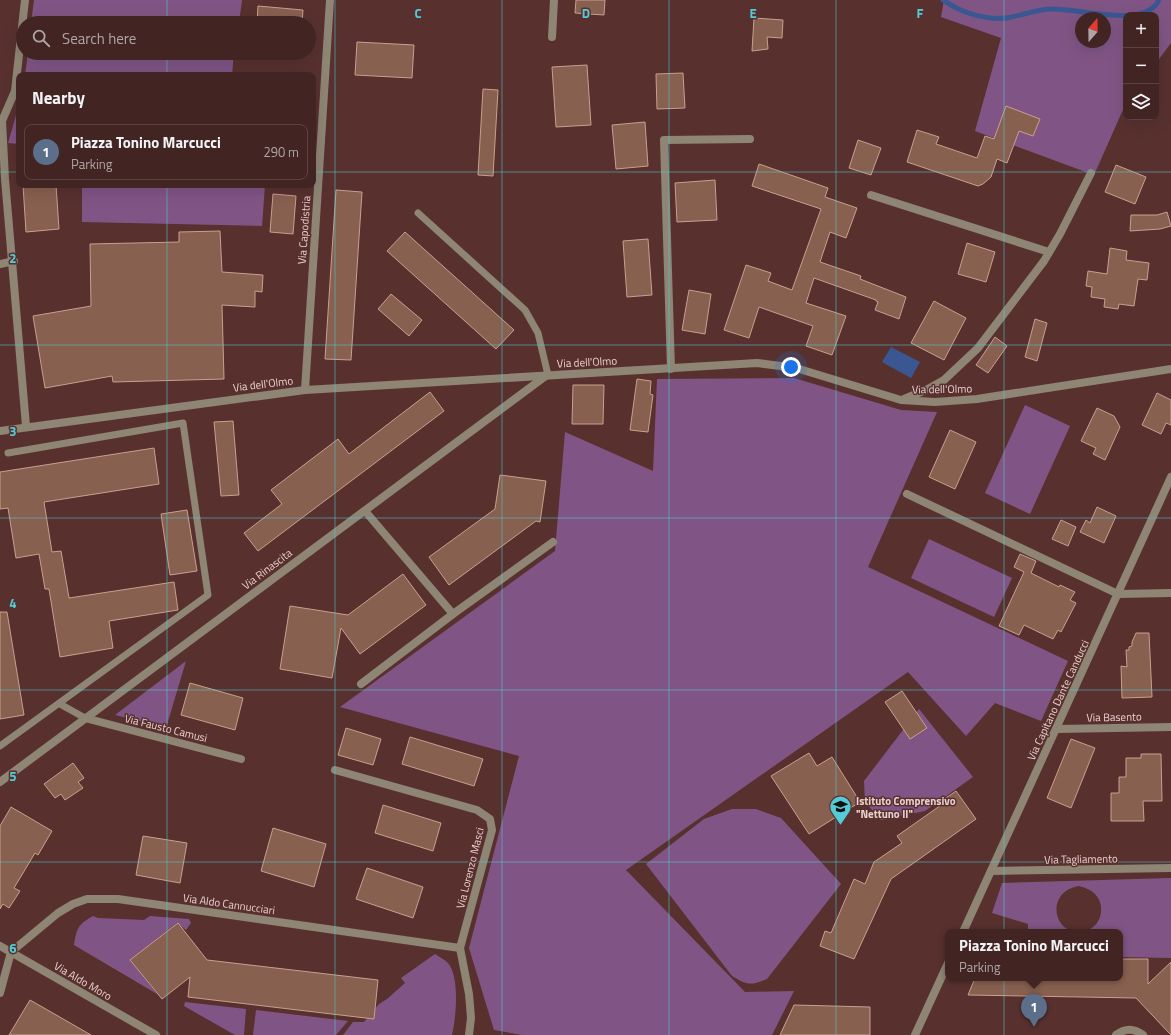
<!DOCTYPE html>
<meta charset="utf-8">
<style>
:root{--surface:#422523;--page:#4c3130;--text:#f1f3f6;--muted:#aea5a6;--line:#5a4241;--accent:#e69b98}
body{margin:0;font-family:"Titillium Web",sans-serif;background:var(--page);color:var(--text)}
.controls{position:absolute;right:12px;top:12px;display:grid;overflow:hidden;border-radius:8px;box-shadow:0 4px 16px #0002}
.controls button{width:36px;height:36px;display:grid;place-items:center;padding:0;border:0;border-bottom:1px solid var(--line);background:var(--surface);color:var(--text);font:20px sans-serif}
.compass{position:absolute;left:1075px;top:12px;width:36px;height:36px;border-radius:50%;background:var(--surface);box-shadow:0 4px 16px #0002;rotate:20deg}
.you{position:absolute;left:791px;top:367px;width:14px;height:14px;margin:-10px;border:3px solid #fff;border-radius:50%;background:#1a73e8;box-shadow:0 0 0 6px #1a73e833}
.badge{display:grid;place-items:center;width:26px;height:26px;border-radius:50%;background:var(--accent);color:#fff;font-size:13px;font-weight:700}
.pin{position:absolute;translate:-50% -33px;filter:drop-shadow(0 1px 2px #0008)}
.pin::after{content:'';position:absolute;top:21px;width:14px;height:12px;background:inherit;clip-path:polygon(0 0,100% 0,50% 100%)}
.popup{position:absolute;left:945px;top:929px;width:178px;height:52px;box-sizing:border-box;display:grid;place-content:center;border-radius:8px;background:var(--surface);filter:drop-shadow(0 1px 3px #0005);font-size:13px;white-space:nowrap;color:var(--muted)}
.popup b{font-size:15px;color:var(--text)}
.popup::after{content:'';position:absolute;left:50%;top:100%;margin-left:-8px;border:8px solid transparent;border-top-color:var(--surface)}
.list{margin:0;padding:0;list-style:none}
h2{display:flex;justify-content:space-between;align-items:center;height:52px;margin:0;padding:0 16px;font-size:17px}
h2 small{font-size:13px;font-weight:400;color:var(--muted)}
.list li{display:grid;grid-template-columns:26px 1fr auto;gap:12px;align-items:center;box-sizing:border-box;height:56px;margin:0 8px 8px;padding:0 8px;border:1px solid var(--line);border-radius:8px}
.list b{display:block;font-size:15px;white-space:nowrap}
.list p{margin:0;font-size:13px;white-space:nowrap;color:var(--muted)}
.list em{font-size:13px;font-style:normal;color:var(--muted)}
.icon{flex:none;width:22px;height:22px;fill:none;stroke:currentColor;stroke-width:2;stroke-linecap:round;stroke-linejoin:round}
.map{position:relative;flex:none;width:1171px;height:1035px;overflow:hidden}
.search{position:absolute;background:var(--surface);box-shadow:0 4px 16px #0002;left:16px;top:16px;width:300px;height:44px;display:flex;align-items:center;gap:10px;box-sizing:border-box;padding:0 14px;border-radius:22px;color:var(--muted);font-size:15px}
.panel{position:absolute;background:var(--surface);box-shadow:0 4px 16px #0002;left:16px;top:72px;width:300px;height:116px;border-radius:8px}
.map>svg:first-child{display:block}
.green{fill:#805585;fill-rule:evenodd}
.water{fill:#3a5792}
.lines{fill:none;stroke-linecap:round;stroke-linejoin:round}
.stream{stroke:#3a5792;stroke-width:5}
.building{fill:#886050;stroke:#cb9f8e}
.lane{stroke:#8e8574;stroke-width:7}
.street{stroke:#8e8574;stroke-width:8}
.grid{fill:none;stroke:#52ccd6;stroke-width:1;stroke-opacity:0.55}
.labels{text-anchor:middle;dominant-baseline:central;stroke-width:3;stroke-linejoin:round;paint-order:stroke}
.street-label{font-size:11px;fill:#ebd1cf;stroke:#58312f}
.poi-label{font-size:11px;font-weight:bold;fill:#ebd1cf;stroke:#58312f;text-anchor:start}
.grid-label{font-size:13px;text-anchor:middle;font-weight:bold;fill:#52ccd6;stroke:#58312f;stroke-width:3;stroke-linejoin:round;paint-order:stroke}
</style>
<div class="map">
<svg width="1171" height="1035" viewBox="0 0 1171 1035">
<rect width="100%" height="100%" fill="#58312f"/>
<g class="green">
<polygon points="34,0 242,0 239,23 31,23"/>
<path d="M944,0H1171V43L1156,63V15H1126V103L1094,175L975,131L1001,38L941,17ZM1081,18H1105V42H1081Z"/>
<polygon points="28,53 234,53 232,75 25,75"/>
<polygon points="19,105 19,144 8,143"/>
<polygon points="82,185 265,185 262,226 82,222"/>
<polygon points="794,378 901,410 937,412 868,567 1068,661 1041,721 995,703 966,736 908,672 626,870 745,992 794,991 772,1035 522,1035 494,1030 469,948 519,756 340,707 555,551 565,432 653,471 657,379"/>
<polygon points="1025,405 1070,426 1030,514 985,493"/>
<polygon points="929,539 1012,578 994,617 911,578"/>
<polygon points="186,661 166,728 115,715"/>
<polygon points="919,709 973,777 925,811 881,820 865,802 864,781"/>
<path d="M732,809H756L781,818L841,884L767,979C750,986 747,985 732,976L646,864L704,819Z"/>
<path d="M1171,878V958L1120,957V932H1028V924L992,913L1002,883ZM1079,886C1094,889 1105,900 1100,917C1098,924 1092,929 1085,931C1054,939 1043,892 1079,886Z"/>
<path d="M93,916L98,918L144,920L150,916L189,919L191,923L186,930L177,923L130,960L157,994L74,945C77,927 78,925 93,916Z"/>
<path d="M435,954C439,957 444,959 448,963C460,977 456,1018 452,1035H343L353,1022H364L379,1004L387,999L405,983L401,978Z"/>
<polygon points="185,1002 246,1009 244,1035 235,1035 184,1006"/>
<polygon points="256,1010 348,1021 336,1035 253,1035"/>
</g>
<polygon class="water" points="891,347 920,362 911,378 882,362"/>
<g class="lines">
<path class="stream" d="M943,0C957,10 973,16 990,18C1011,21 1029,10 1050,9C1076,7 1145,30 1159,0"/>
</g>
<g class="building">
<polygon points="576,0 605,0 604,15 575,13"/>
<polygon points="258,6 303,10 302,23 257,22"/>
<polygon points="754,18 783,20 782,38 767,37 768,49 752,51"/>
<polygon points="357,42 414,45 412,78 355,75"/>
<polygon points="587,65 591,125 556,127 552,67"/>
<polygon points="683,73 685,108 657,109 656,74"/>
<polygon points="483,89 498,90 493,176 478,175"/>
<polygon points="1006,106 1040,119 1033,136 1019,131 1007,163 997,159 991,177 983,184 978,186 907,162 917,130 939,137 936,144 977,158 985,136 994,139"/>
<polygon points="645,122 648,166 616,169 612,125"/>
<polygon points="858,140 881,148 871,175 849,168"/>
<polygon points="759,164 828,188 825,197 857,208 846,238 830,232 820,262 861,276 860,279 906,297 899,319 875,310 878,302 876,301 876,300 814,278 806,303 846,316 832,355 806,346 813,326 759,307 749,338 724,330 746,265 771,273 768,281 792,290 821,209 752,186"/>
<polygon points="1116,165 1146,177 1135,204 1105,192"/>
<polygon points="715,180 717,220 677,222 675,183"/>
<polygon points="23,185 56,185 59,229 26,232"/>
<polygon points="336,190 362,192 351,360 325,359"/>
<polygon points="273,194 296,196 293,234 270,232"/>
<polygon points="1167,212 1171,226 1160,229 1130,231 1131,215 1157,215"/>
<polygon points="220,231 222,272 263,275 262,292 255,291 255,307 222,305 224,379 113,382 112,376 45,388 33,316 91,306 90,244 179,242 179,232"/>
<polygon points="405,232 514,330 496,349 387,251"/>
<polygon points="648,239 652,295 627,297 623,241"/>
<polygon points="967,243 995,252 986,282 958,274"/>
<polygon points="1110,248 1127,251 1126,260 1149,263 1147,280 1138,279 1134,306 1119,304 1118,309 1104,307 1105,299 1091,297 1092,287 1086,286 1088,271 1107,274"/>
<polygon points="689,290 711,294 705,334 682,330"/>
<polygon points="391,294 422,320 409,336 378,309"/>
<polygon points="934,301 966,318 944,360 911,343"/>
<polygon points="1035,319 1047,323 1037,361 1025,357"/>
<polygon points="995,337 1007,346 988,373 976,365"/>
<polygon points="637,379 651,381 650,394 653,395 648,432 630,430"/>
<polygon points="573,385 604,385 603,424 572,424"/>
<polygon points="430,392 444,411 258,551 244,533 282,504 271,490 338,439 349,454"/>
<polygon points="1157,393 1171,400 1171,425 1166,423 1161,434 1142,425"/>
<polygon points="1097,408 1114,416 1120,427 1105,460 1093,454 1096,448 1081,441"/>
<polygon points="233,421 239,495 221,496 214,422"/>
<polygon points="950,430 976,442 955,489 929,477"/>
<polygon points="154,448 159,484 44,502 52,552 61,551 69,598 174,582 178,610 109,621 113,648 60,657 49,589 45,589 39,554 16,558 8,508 0,509 0,472"/>
<polygon points="500,475 546,481 540,522 536,521 449,585 429,557 495,509"/>
<polygon points="1097,507 1116,516 1104,543 1080,532 1086,520 1090,523"/>
<polygon points="187,510 197,571 170,575 161,514"/>
<polygon points="1061,520 1076,527 1068,546 1052,539"/>
<polygon points="1020,554 1036,561 1031,573 1059,587 1060,585 1075,592 1070,600 1076,603 1061,632 1058,630 1053,639 1024,625 1019,635 999,626 1024,572 1014,567"/>
<polygon points="403,574 426,605 360,654 341,628 332,678 280,669 290,606 348,615"/>
<polygon points="0,612 7,612 24,715 0,719"/>
<polygon points="1136,633 1149,633 1152,697 1122,698 1121,666 1127,667 1126,650 1129,650 1129,647 1132,646 1132,642"/>
<polygon points="190,683 243,698 235,730 181,715"/>
<polygon points="902,691 927,728 910,739 885,702"/>
<polygon points="346,728 381,739 373,765 338,755"/>
<polygon points="410,737 483,759 474,786 402,764"/>
<polygon points="1071,739 1095,748 1071,808 1047,798"/>
<polygon points="809,753 817,766 832,757 860,802 809,834 771,776"/>
<polygon points="1141,754 1161,754 1162,801 1143,801 1144,821 1111,821 1111,793 1119,793 1119,777 1126,777 1126,758 1141,758"/>
<polygon points="73,763 84,778 78,782 83,788 65,800 61,794 55,798 44,784"/>
<polygon points="956,791 976,819 891,879 854,959 820,946 825,931 831,933 854,879 865,884 874,862 902,843 897,836 944,803 943,800"/>
<polygon points="383,805 441,823 433,851 375,833"/>
<polygon points="11,807 52,831 38,855 35,853 14,888 20,891 9,908 3,904 0,909 0,826"/>
<polygon points="273,828 326,844 314,887 261,871"/>
<polygon points="143,836 187,843 180,883 136,875"/>
<polygon points="367,868 423,887 413,918 356,899"/>
<polygon points="178,923 207,960 378,980 374,1019 188,997 190,977 162,999 130,960"/>
<polygon points="1120,959 1148,959 1148,984 1171,962 1171,1035 1136,998 968,995 975,978 1120,978"/>
<polygon points="30,1000 58,1016 91,1035 9,1035"/>
<polygon points="794,1005 870,1007 870,1035 780,1035"/>
</g>
<g class="lines">
<g class="lane">
<polyline points="418,213 525,310 538,333 548,375"/>
<polyline points="60,704 85,718"/>
<polyline points="0,746 208,595 183,423 8,453"/>
</g>
<g class="street">
<polyline points="25,0 15,91 2,121 5,179 26,426"/>
<polyline points="552,37 554,0"/>
<polyline points="871,195 1049,252"/>
<polyline points="0,264 14,261"/>
<polyline points="671,369 664,140 750,139"/>
<polyline points="305,390 330,0"/>
<polyline points="904,399 928,389 944,380 978,348 1044,261 1060,234 1091,173"/>
<polyline points="0,431 305,390 757,363 796,368 901,400 935,402 977,399 1171,369"/>
<polyline points="907,494 1118,594 1171,593"/>
<polyline points="365,511 453,614"/>
<polyline points="361,684 453,614 553,542"/>
<polyline points="85,718 241,759"/>
<polyline points="1057,729 1171,727"/>
<polyline points="335,770 477,810 490,819 492,830 460,948 469,994 471,1018 469,1035"/>
<polyline points="0,782 547,375"/>
<polyline points="991,871 1171,868"/>
<polyline points="963,932 1171,477"/>
<polyline points="0,946 156,1035"/>
<polyline points="0,993 11,952 58,913 73,904 87,899 118,899 460,948"/>
<polyline points="915,1035 948,963"/>
<path d="M1116,1035C1125,1028 1134,1028 1143,1035"/>
</g>
</g>
<path class="grid" d="M167,0V23M335,0V1035M502,0V1035M669,0V1035M836,0V1035M1004,0V1035M167,53V75M0,172H19M313,172H1171M167,185V1035M0,345H1171M0,518H1171M0,690H1171M0,862H1171"/>
<defs>
<symbol id="school-pin" viewBox="-11 -11 22 30"><path d="M0 17L-7.5 6A9.5 9.5 0 1 1 7.5 6Z" fill="#52ccd6" stroke="#58312f"/><path d="M0-5L7-2L0 1L-7-2ZM-4 1L0 2.5L4 1V4Q0 6-4 4Z" fill="#111"/></symbol>
</defs>
<g fill-rule="evenodd">
<use href="#school-pin" x="828" y="794" width="25" height="34"/>
</g>
<g class="labels">
<g class="street-label">
<text transform="translate(304 230) rotate(-86)">Via Capodistria</text>
<text transform="translate(587 362) rotate(-3)">Via dell'Olmo</text>
<text transform="translate(263 384) rotate(-7)">Via dell'Olmo</text>
<text transform="translate(942 389) rotate(-1)">Via dell'Olmo</text>
<text transform="translate(267 569) rotate(-37)">Via Rinascita</text>
<text transform="translate(1058 700) rotate(-65)">Via Capitano Dante Canducci</text>
<text transform="translate(1114 717) rotate(-1)">Via Basento</text>
<text transform="translate(166 728) rotate(14)">Via Fausto Camusi</text>
<text transform="translate(1081 859) rotate(-1)">Via Tagliamento</text>
<text transform="translate(470 868) rotate(-76)">Via Lorenzo Masci</text>
<text transform="translate(229 904) rotate(8)">Via Aldo Cannucciari</text>
<text transform="translate(83 981) rotate(30)">Via Aldo Moro</text>
</g>
<g class="poi-label">
<text x="856" y="801">Istituto Comprensivo<tspan x="856" dy="13">"Nettuno II"</tspan></text>
</g>
</g>
<g class="grid-label">
<text x="418" y="18">C</text>
<text x="586" y="18">D</text>
<text x="753" y="18">E</text>
<text x="920" y="18">F</text>
<text x="13" y="263">2</text>
<text x="13" y="436">3</text>
<text x="13" y="608">4</text>
<text x="13" y="781">5</text>
<text x="13" y="953">6</text>
</g>
</svg>
<div class="controls">
<button>+</button>
<button>−</button>
<button><svg class="icon" aria-label="layers" viewBox="0 0 24 24"><path d="M12 4l9 5-9 5-9-5zM3 14l9 5 9-5"/></svg></button>
</div>
<svg class="compass" viewBox="-18 -18 36 36"><path d="M0-13l5 13h-10z" fill="#e53935"/><path d="M0 13l5-13h-10z" fill="#aea5a6"/></svg>
<div class="you"></div>
<div class="pin badge" style="left:1034px;top:1027px;background:#5c6f8a">1</div>
<div class="popup"><b>Piazza Tonino Marcucci</b>Parking</div>
<div class="search"><svg class="icon" aria-label="search" viewBox="0 0 24 24"><circle cx="10" cy="10" r="6"/><path d="M15 15l6 6"/></svg>Search here</div>
<section class="panel">
<h2>Nearby<small></small></h2>
<ul class="list">
<li><span class="badge" style="background:#5c6f8a">1</span><div><b>Piazza Tonino Marcucci</b><p>Parking</p></div><em>290 m</em></li>
</ul>
</section>
</div>
